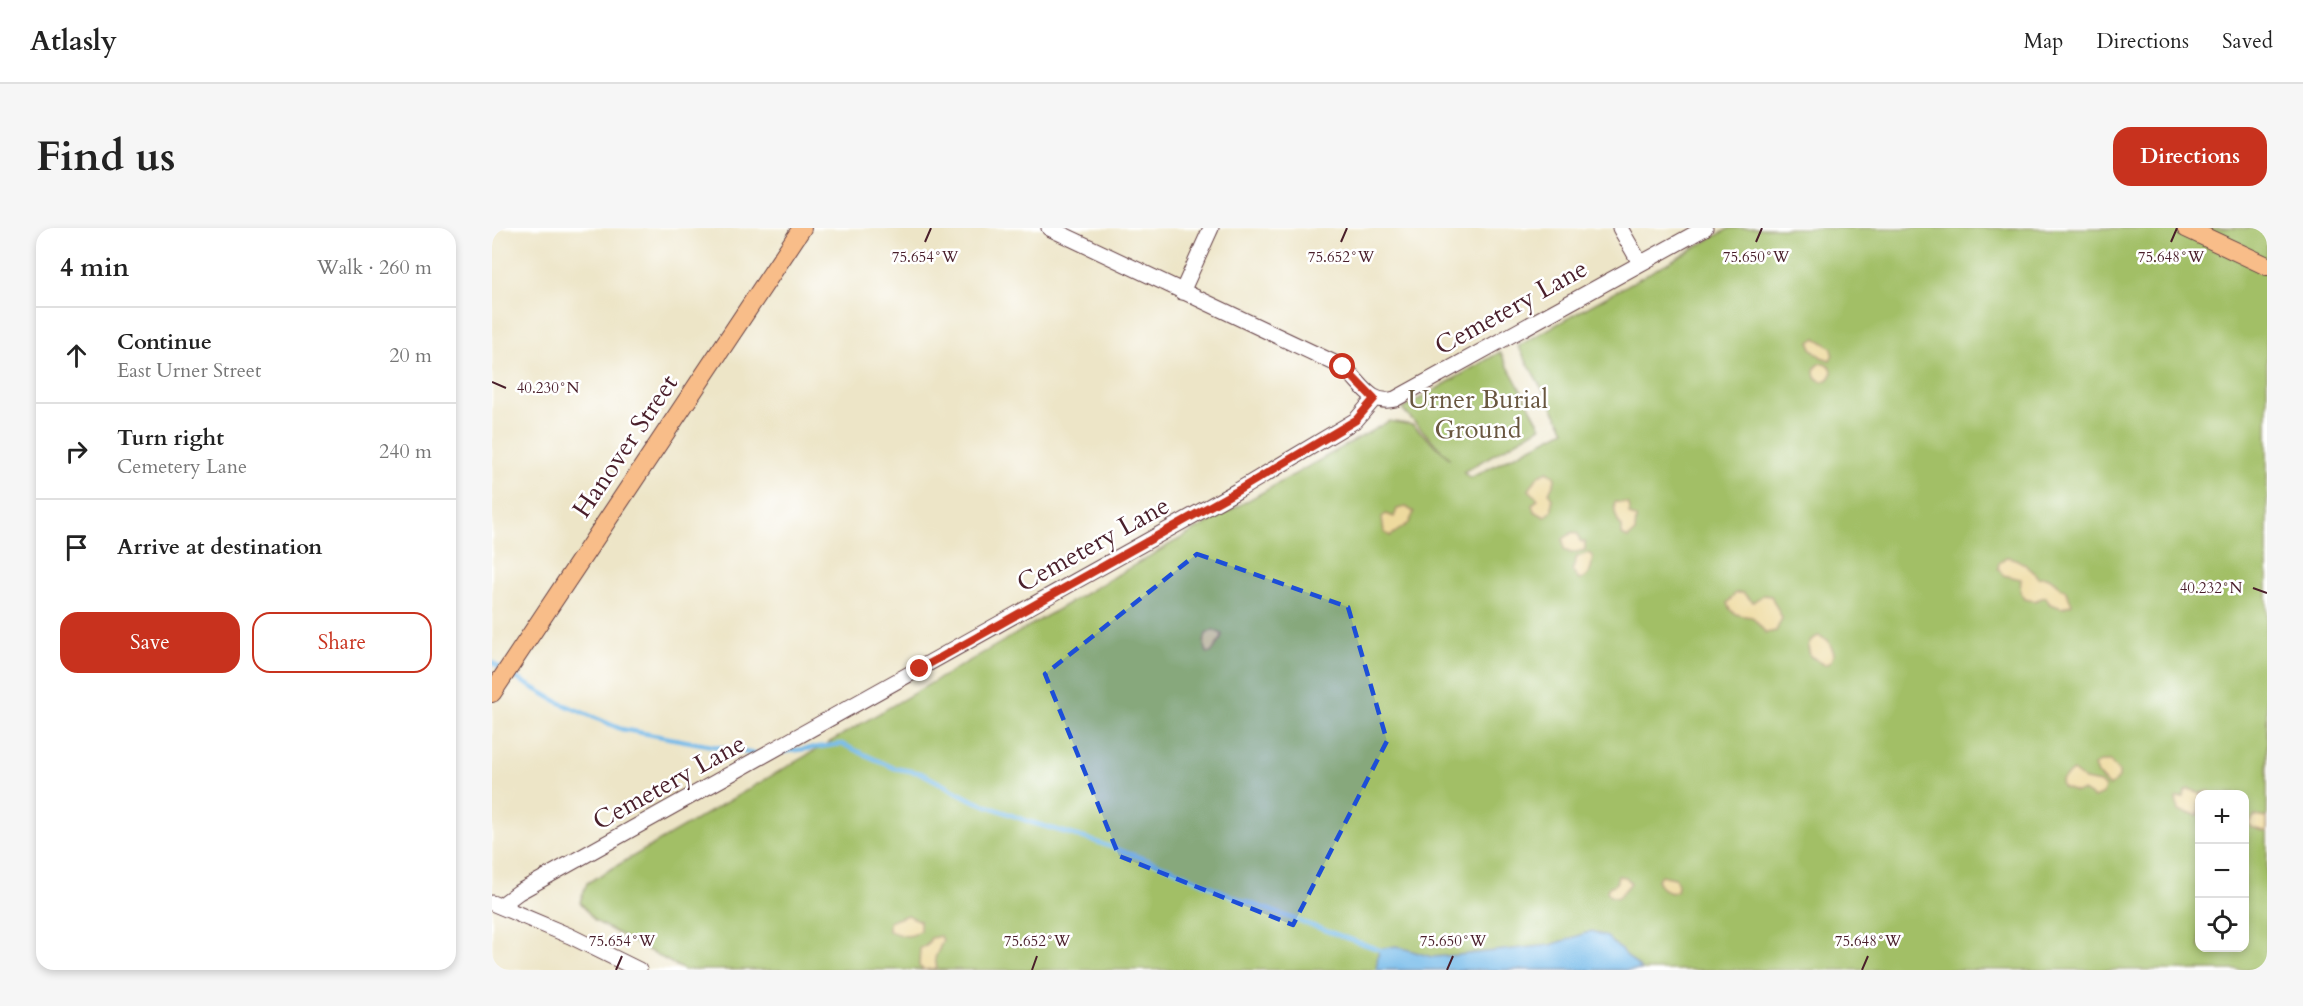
<!DOCTYPE html>
<meta charset="utf-8">
<style>
:root{--surface:#fff;--page:#f6f6f6;--text:#222;--muted:#767676;--line:#e0e0e0;--accent:#c8321e}
body{margin:0;font-family:Cardo,serif;background:var(--page);color:var(--text)}
.controls{position:absolute;right:18px;bottom:18px;display:grid;overflow:hidden;border-radius:12px;box-shadow:0 3px 9px #0003}
.controls button{width:54px;height:54px;display:grid;place-items:center;padding:0;border:0;border-bottom:2px solid var(--line);background:var(--surface);color:var(--text);font:30px sans-serif}
.stop{position:absolute;width:18px;height:18px;margin:-14px;border:4px solid #c8321e;border-radius:50%;background:#fff}
.stop.end{background:#c8321e;border-color:#fff;box-shadow:0 2px 6px #0008}
.list{margin:0;padding:0;list-style:none}
h2{display:flex;justify-content:space-between;align-items:center;height:78px;margin:0;padding:0 24px;font-size:26px}
h2 small{font-size:20px;font-weight:400;color:var(--muted)}
.list li{display:grid;grid-template-columns:39px 1fr auto;gap:18px;align-items:center;box-sizing:border-box;height:96px;padding:0 24px;border-top:2px solid var(--line)}
.list b{display:block;font-size:22px;white-space:nowrap}
.list p{margin:0;font-size:20px;white-space:nowrap;color:var(--muted)}
.list em{font-size:20px;font-style:normal;color:var(--muted)}
.actions{display:flex;gap:12px;padding:18px 24px}
.actions a{flex:1;padding:14px 0;border:2px solid var(--accent);border-radius:18px;text-align:center;font-size:21px;color:var(--accent)}
.actions .main{background:var(--accent);color:#fff}
.icon{flex:none;width:33px;height:33px;fill:none;stroke:currentColor;stroke-width:2;stroke-linecap:round;stroke-linejoin:round}
.map{position:relative;flex:none;width:1775px;height:742px;overflow:hidden;border-radius:18px}
header{display:flex;align-items:center;gap:36px;box-sizing:border-box;height:84px;padding:0 30px;background:var(--surface);border-bottom:2px solid var(--line)}
header strong{font-size:28px}
nav{display:flex;gap:33px;margin-inline-start:auto;font-size:21px}
.intro{display:flex;align-items:center;justify-content:space-between;box-sizing:border-box;height:144px;padding:0 36px}
h1{margin:0;font-size:42px}
.button{padding:15px 27px;border-radius:18px;background:var(--accent);color:#fff;font-size:21px;font-weight:700}
main{display:flex;gap:36px;padding:0 36px}
aside{flex:1;background:var(--surface);border-radius:18px;box-shadow:0 3px 9px #0003}
.map>svg:first-child{display:block}
.green{fill:#a2bf66;stroke:#766f48;stroke-width:1.5;fill-rule:evenodd}
.sand{fill:#eeda9e;stroke:#9c7c64;stroke-width:1.5}
.water{fill:#72b9e9;stroke:#5e6c8a;stroke-width:1.5}
.lines{fill:none;stroke-linecap:round;stroke-linejoin:round}
.stream{stroke:#72b9e9;stroke-width:4.5}
.minor-casing{stroke:#623d42;stroke-width:17}
.major-casing{stroke:#623d42;stroke-width:20}
.minor{stroke:#fff;stroke-width:15}
.major{stroke:#f8bd89;stroke-width:18}
.route{stroke:#c8321e;stroke-width:8}
.marked{fill:#1d4ed8;fill-opacity:0.2;stroke:#1d4ed8;stroke-width:4.5;stroke-dasharray:12 8;stroke-linejoin:round}
.ticks{fill:none;stroke:#4a1f2b;stroke-width:2}
.labels{text-anchor:middle;dominant-baseline:central;stroke-width:5;stroke-linejoin:round;paint-order:stroke}
.street-label{font-size:26px;fill:#4a1f2b;stroke:#fff}
.park-label{font-size:26px;fill:#695740;stroke:#fff}
.ticks-label{font-size:15px;text-anchor:middle;fill:#4a1f2b;stroke:#fff;stroke-width:5;stroke-linejoin:round;paint-order:stroke}
</style>
<header>
<strong>Atlasly</strong>
<nav><a>Map</a><a>Directions</a><a>Saved</a></nav>
</header>
<div class="intro"><h1>Find us</h1><a class="button">Directions</a></div>
<main>
<aside>
<h2>4 min<small>Walk · 260 m</small></h2>
<ul class="list">
<li><svg class="icon" aria-label="ahead" viewBox="0 0 24 24"><path d="M12 20V5M6 11l6-6 6 6"/></svg><div><b>Continue</b><p>East Urner Street</p></div><em>20 m</em></li>
<li><svg class="icon" aria-label="right" viewBox="0 0 24 24"><path d="M7 20v-9h11M14 6l5 5-5 5"/></svg><div><b>Turn right</b><p>Cemetery Lane</p></div><em>240 m</em></li>
<li><svg class="icon" aria-label="arrive" viewBox="0 0 24 24"><path d="M6 21V4h12l-3 4 3 4H6"/></svg><div><b>Arrive at destination</b></div></li>
</ul>
<div class="actions"><a class="main">Save</a><a>Share</a></div>
</aside>
<div class="map">
<svg width="1775" height="742" viewBox="0 0 1775 742">
<rect width="100%" height="100%" fill="#fff"/>
<filter id="ink" filterUnits="userSpaceOnUse"><feTurbulence type="fractalNoise" baseFrequency=".0167" numOctaves="2"/><feDisplacementMap in="SourceGraphic" scale="12" xChannelSelector="R" yChannelSelector="G"/><feConvolveMatrix kernelMatrix="1 2 1 2 8 2 1 2 1" color-interpolation-filters="sRGB"/></filter>
<filter id="wash" filterUnits="userSpaceOnUse"><feTurbulence type="fractalNoise" baseFrequency=".008" numOctaves="4" result="noise"/><feDisplacementMap in="SourceGraphic" scale="24" xChannelSelector="R" yChannelSelector="G"/><feGaussianBlur stdDeviation="1.35" result="paint"/><feColorMatrix in="noise" values="0 0 0 0 0 0 0 0 0 0 0 0 0 0 0 0 0 1.4 0 .05"/><feComposite in="paint" operator="in"/></filter>
<g filter="url(#wash)">
<rect width="100%" height="100%" fill="#ede5c7"/>
<path class="green" d="M1238,0H1775V742H192L103,693L88,674L95,655L682,314L897,193L921,197L958,231L910,181L1008,124L1049,199L971,244L978,250L1073,202L1026,118ZM1708,566H1752V720H1708Z"/>
<g class="sand">
<polygon points="1324,110 1340,120 1341,126 1338,132 1329,129 1319,120 1318,114"/>
<circle cx="1331" cy="144" r="9"/>
<polygon points="1055,243 1062,247 1063,252 1057,265 1060,271 1060,283 1053,289 1042,283 1040,277 1046,271 1037,262 1046,248"/>
<path d="M1123,274L1136,275L1138,280L1137,286L1144,290L1143,304L1136,310L1130,307V299C1125,295 1121,280 1123,274Z"/>
<polygon points="914,279 922,284 917,295 898,308 892,304 890,289 894,286 902,289 905,281"/>
<polygon points="1081,304 1086,306 1088,313 1093,314 1093,322 1079,325 1072,322 1071,311"/>
<path d="M1096,325L1101,328C1099,339 1100,349 1087,352L1080,343L1085,329Z"/>
<path d="M1514,329C1525,329 1541,341 1546,350C1558,345 1563,357 1573,362L1580,376L1570,380L1558,376L1553,369L1542,373L1533,371L1528,363L1529,351L1511,347L1506,340L1507,335Z"/>
<path d="M1244,365H1251L1261,374L1271,367L1279,368L1290,390L1284,403L1274,405L1260,389C1248,387 1239,388 1235,375Z"/>
<polygon points="721,402 730,406 729,411 719,425 715,425 712,415 714,406"/>
<polygon points="1326,408 1336,412 1342,425 1339,433 1333,437 1318,428 1316,418 1319,412"/>
<polygon points="1608,534 1618,534 1627,544 1627,550 1617,559 1605,546 1602,538"/>
<polygon points="1581,543 1593,552 1608,555 1613,560 1611,566 1602,570 1591,563 1583,564 1570,559 1569,552"/>
<polygon points="1697,561 1708,565 1717,563 1721,566 1708,566 1706,587 1686,583 1684,570 1692,569 1693,563"/>
<polygon points="1763,588 1775,590 1775,604 1758,599 1757,594"/>
<polygon points="1169,647 1183,650 1186,657 1185,663 1179,665 1170,660 1165,652"/>
<polygon points="1126,648 1134,649 1139,655 1126,670 1118,668 1115,663 1117,659 1124,656"/>
<path d="M415,687L428,693V702C419,712 407,707 397,703V694Z"/>
<polygon points="448,708 451,712 443,730 445,740 432,742 427,738 428,720 434,718 439,710"/>
</g>
<polygon class="water" points="1100,703 1115,709 1150,742 884,742 887,721 904,718 940,729 966,727 1059,717"/>
<g class="lines">
<g class="stream">
<polyline points="0,434 10,441"/>
<polyline points="17,446 66,474 129,501 263,526"/>
<polyline points="289,524 350,516 402,540 429,545 480,572 538,594 599,612 678,640 749,672 891,723"/>
</g>
</g>
</g>
<g filter="url(#ink)">
<g class="lines">
<defs>
<g id="minor">
<path d="M557,0L851,139C869,153 877,178 903,171L1213,0"/>
<polyline points="1128,0 1148,35"/>
<polyline points="690,64 719,0"/>
<polyline points="0,675 78,708 147,742"/>
<polyline points="8,678 27,664 745,263 864,192 882,171"/>
</g>
<g id="major">
<polyline points="1694,0 1775,38"/>
<polyline points="0,465 310,0"/>
</g>
</defs>
<use href="#minor" class="minor-casing"/>
<use href="#major" class="major-casing"/>
<use href="#minor" class="minor"/>
<use href="#major" class="major"/>
</g>
</g>
<g class="lines" filter="url(#ink)">
<polyline class="route" points="428,441 745,263 864,192 882,171 851,139"/>
</g>
<path class="marked" d="M705,326L856,379L895,513L801,697L627,628L553,446Z"/>
<path class="ticks" d="M433,14L439,0M849,14L855,0M1264,14L1270,0M1679,14L1685,0M0,154L14,160M1761,360L1775,365M124,742L130,728M540,742L545,728M955,742L961,728M1370,742L1376,728"/>
<g class="labels">
<g class="street-label">
<text transform="translate(1019 79) rotate(-29)">Cemetery Lane</text>
<text transform="translate(133 218) rotate(-56)">Hanover Street</text>
<text transform="translate(601 316) rotate(-29)">Cemetery Lane</text>
<text transform="translate(177 554) rotate(-29)">Cemetery Lane</text>
</g>
<g class="park-label">
<text x="986" y="171">Urner Burial<tspan x="986" dy="30">Ground</tspan></text>
</g>
</g>
<g class="ticks-label">
<text x="433" y="34">75.654°W</text>
<text x="849" y="34">75.652°W</text>
<text x="1264" y="34">75.650°W</text>
<text x="1679" y="34">75.648°W</text>
<text x="56" y="165">40.230°N</text>
<text x="1719" y="365">40.232°N</text>
<text x="130" y="718">75.654°W</text>
<text x="545" y="718">75.652°W</text>
<text x="961" y="718">75.650°W</text>
<text x="1376" y="718">75.648°W</text>
</g>
</svg>
<div class="controls">
<button>+</button>
<button>−</button>
<button><svg class="icon" aria-label="locate" viewBox="0 0 24 24"><circle cx="12" cy="12" r="6"/><path d="M12 2v4M12 18v4M2 12h4M18 12h4"/></svg></button>
</div>
<div class="stop" style="left:851px;top:139px"></div>
<div class="stop end" style="left:428px;top:441px"></div>
</div>
</main>
